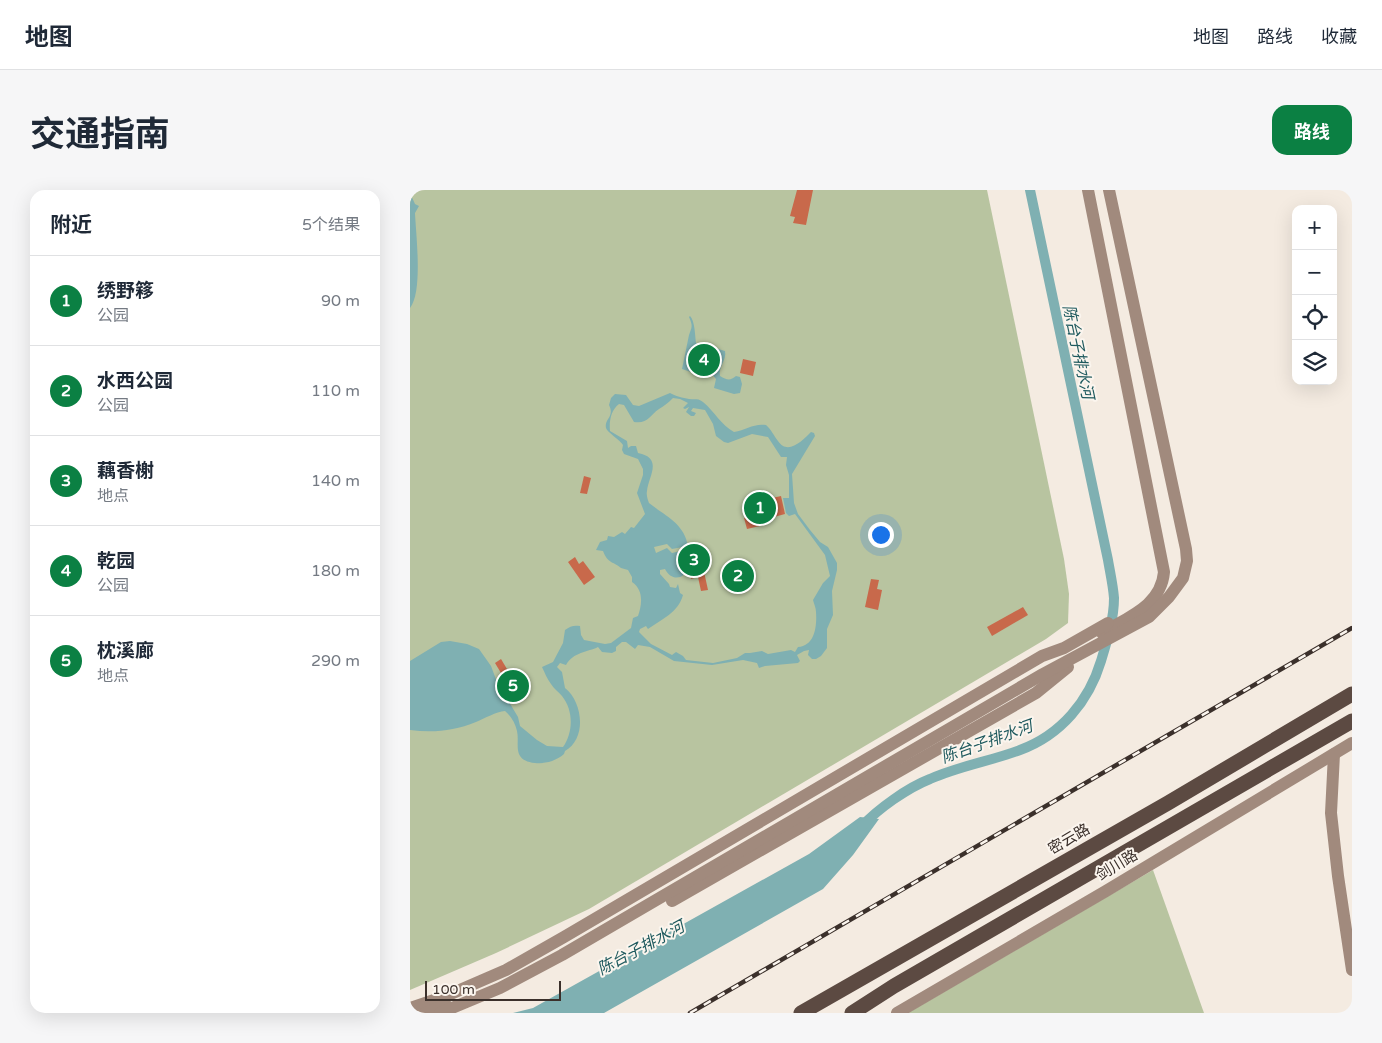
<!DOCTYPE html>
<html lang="zh">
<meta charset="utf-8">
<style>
:root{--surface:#fff;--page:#f6f6f7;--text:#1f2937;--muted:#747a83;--line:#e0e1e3;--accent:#0b8043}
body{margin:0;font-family:"Varela Round","Noto Sans SC",sans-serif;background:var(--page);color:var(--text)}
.controls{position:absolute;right:15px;top:15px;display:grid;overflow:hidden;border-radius:10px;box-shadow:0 5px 20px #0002}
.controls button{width:45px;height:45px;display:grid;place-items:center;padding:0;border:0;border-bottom:1px solid var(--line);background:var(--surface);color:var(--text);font:25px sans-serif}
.scale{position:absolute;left:15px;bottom:12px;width:136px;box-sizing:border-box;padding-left:5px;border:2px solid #3b302b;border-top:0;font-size:14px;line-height:18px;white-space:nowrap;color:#3b302b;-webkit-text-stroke:4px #fbf5ee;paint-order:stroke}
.you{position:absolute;left:470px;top:344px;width:18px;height:18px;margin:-12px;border:4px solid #fff;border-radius:50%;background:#1a73e8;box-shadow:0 0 0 8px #1a73e833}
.badge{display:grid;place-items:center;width:32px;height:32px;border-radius:50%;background:var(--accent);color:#fff;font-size:16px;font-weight:700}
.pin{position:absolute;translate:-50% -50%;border:2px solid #fff;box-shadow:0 1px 5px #0006}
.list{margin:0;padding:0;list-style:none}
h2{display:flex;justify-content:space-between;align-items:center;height:65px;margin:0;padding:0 20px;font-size:21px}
h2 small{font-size:16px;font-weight:400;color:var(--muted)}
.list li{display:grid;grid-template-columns:32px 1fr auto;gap:15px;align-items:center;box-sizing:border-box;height:90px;padding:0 20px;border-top:1px solid var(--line)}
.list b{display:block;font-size:19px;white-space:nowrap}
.list p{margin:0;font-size:16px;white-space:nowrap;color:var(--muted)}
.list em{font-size:16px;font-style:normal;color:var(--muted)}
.icon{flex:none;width:28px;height:28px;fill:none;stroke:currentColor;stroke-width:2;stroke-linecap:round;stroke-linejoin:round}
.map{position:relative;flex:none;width:942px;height:823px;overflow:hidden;border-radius:15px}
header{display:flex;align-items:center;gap:30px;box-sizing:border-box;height:70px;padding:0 25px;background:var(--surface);border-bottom:1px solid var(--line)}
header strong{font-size:24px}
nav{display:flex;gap:28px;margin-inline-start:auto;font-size:18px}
.intro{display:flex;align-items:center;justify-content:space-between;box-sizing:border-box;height:120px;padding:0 30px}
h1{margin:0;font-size:35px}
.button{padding:12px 22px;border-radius:15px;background:var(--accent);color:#fff;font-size:18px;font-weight:700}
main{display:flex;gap:30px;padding:0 30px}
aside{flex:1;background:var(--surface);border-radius:15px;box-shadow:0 5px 20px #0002}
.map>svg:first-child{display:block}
.green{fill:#b8c4a0}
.water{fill:#7fb0b2;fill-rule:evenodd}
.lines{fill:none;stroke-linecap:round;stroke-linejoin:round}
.canal{stroke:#7fb0b2;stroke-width:10}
.building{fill:#c8694b}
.secondary{stroke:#a18a7d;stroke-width:12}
.highway{stroke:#5c4a42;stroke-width:15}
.rail-casing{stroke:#3b302b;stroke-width:4.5}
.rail{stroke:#fbf5ee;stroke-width:2.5;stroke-dasharray:8;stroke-linecap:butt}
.labels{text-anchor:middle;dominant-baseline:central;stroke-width:4;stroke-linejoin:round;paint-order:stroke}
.street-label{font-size:15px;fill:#3b302b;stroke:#fbf5ee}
.water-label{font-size:16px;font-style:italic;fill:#1f5a5e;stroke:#fbf5ee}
</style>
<header>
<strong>地图</strong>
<nav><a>地图</a><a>路线</a><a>收藏</a></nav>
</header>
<div class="intro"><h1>交通指南</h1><a class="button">路线</a></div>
<main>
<aside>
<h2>附近<small>5个结果</small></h2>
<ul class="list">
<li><span class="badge">1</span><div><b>绣野簃</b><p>公园</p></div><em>90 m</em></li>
<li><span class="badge">2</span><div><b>水西公园</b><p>公园</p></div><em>110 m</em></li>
<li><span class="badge">3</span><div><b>藕香榭</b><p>地点</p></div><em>140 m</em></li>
<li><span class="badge">4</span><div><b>乾园</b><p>公园</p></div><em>180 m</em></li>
<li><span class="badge">5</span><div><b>枕溪廊</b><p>地点</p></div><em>290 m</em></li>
</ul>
</aside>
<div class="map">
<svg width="942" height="823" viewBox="0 0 942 823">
<rect width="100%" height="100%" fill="#f4ebe1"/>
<g class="green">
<polygon points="0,0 577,0 654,369 659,404 658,433 636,449 179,719 86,763 0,800"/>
<polygon points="743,680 794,823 498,823"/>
</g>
<g class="water">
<path d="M0,3L5,14L9,16L5,23C6,45 13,102 0,118Z"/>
<path d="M280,126C285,131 285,146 286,153L292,157L298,156L315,161C317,170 308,177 310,186C317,190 320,191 326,186L330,187L332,194L330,203L324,204L304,198L306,189L301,183L298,182L287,184L272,179L279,145C282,137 283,136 279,127Z"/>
<path d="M260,203C265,206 273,208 279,209C285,210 288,208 293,212C305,222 311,235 324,242C336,240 344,233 356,235C361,239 364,246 368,251C378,266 393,250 401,242L404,243L405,246L382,284L384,313L388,324L400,340L410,352L418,357L427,373V380L422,401L423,425L417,439V458L411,466L406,469H402L398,465L399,460L394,461L387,465L390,471L388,473L355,476L349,478L347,473L333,470L302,475L264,471L240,457L228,455L225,459L216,452H212L206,457V461L202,463L192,462L188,457C178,462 163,462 156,475L150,473L147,477L152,482L155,498C173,512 177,549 155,561L154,564C146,571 135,574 125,573C101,570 110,554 107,541C105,533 101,526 95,521C86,522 75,528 66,532C44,541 23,543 0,540V471L31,452L40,451L57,454L69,459L81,476L87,492L108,527L110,536L127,550L137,556L153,557C163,543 164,521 152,506C149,502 144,499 141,494C137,489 135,483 132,477L143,472L153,453L155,440C160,436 164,435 170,436L171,445L174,450L195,454L201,453L221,438L223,428L228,426C232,415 234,400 222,392V387L218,380L211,378C203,371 198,374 193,361L186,360L190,352L197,350L198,346L204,347L212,342L215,344L221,337L224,338L235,324L227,303L233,285V279L228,269L214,264L212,260L213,255C210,250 197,242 196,238C194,229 205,227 199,215L201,208L205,204L216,205L223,215L229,216ZM263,208L270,209L278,213L273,218L275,219L279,217L276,222L281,226H284L286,223L281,221L283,218L295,220L303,234L306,246L314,252L318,253L342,244L358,247L371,267H377L376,275L379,285V308H373L376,323L379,326L385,324L415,365L420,386L413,393L403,410C404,414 406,418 406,422C407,436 405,456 388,457L385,462L381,460L358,464L352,461L340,463H335L327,468L303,473L276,470L273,466L266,462L262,465L241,454L229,442L230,439L236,436L238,439C252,429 268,423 273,405L270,403L268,394L266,398L260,397L259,394L250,384V380L255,379C261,391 274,390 278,378L275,360L262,363L257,358L246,363L244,357L257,354L262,359L278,356C274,333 255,326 239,313C238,310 236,305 237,301C238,287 254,268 228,263L226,256H221L218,258L217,251L200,241C199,231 201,220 209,214L214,215L224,232C238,234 239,226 249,219C254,216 258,213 263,208Z"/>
<polygon points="450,627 469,629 443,665 413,699 194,823 103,823 123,818 399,664"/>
</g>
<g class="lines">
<path class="canal" d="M452,636C468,619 497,598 520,589C549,576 581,571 610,560C651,545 679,511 691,471C697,451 704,429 704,408C703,395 700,382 698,370L620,0"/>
</g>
<g class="building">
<polygon points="387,0 403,0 396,35 383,33 385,27 380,26"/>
<polygon points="333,169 346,172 343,186 330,183"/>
<polygon points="174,286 181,288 177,304 170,303"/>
<polygon points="371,306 375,324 353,330 354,335 337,339 334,328 361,321 358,309"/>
<polygon points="288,354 298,400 291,401 288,387 281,389 274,357"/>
<polygon points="165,367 169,374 173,371 185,387 174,395 158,372"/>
<polygon points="461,389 469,390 467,399 472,400 468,420 455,417"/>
<polygon points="613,417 618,425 582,446 577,437"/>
<polygon points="91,469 115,509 109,513 85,473"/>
</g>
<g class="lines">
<g class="secondary">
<path d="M678,0L754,382C751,416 718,427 692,443"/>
<polyline points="924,564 921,623 928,686 942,780"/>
<polyline points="262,711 626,503 658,477"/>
<polyline points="0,818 36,806 96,780 154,747 632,466 654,458 698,433"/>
<polyline points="15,823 36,815"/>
<polyline points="30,823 90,798 152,765 633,484 739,427 759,407 773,388 777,371 776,359 699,0"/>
<polyline points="487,823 696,701 942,553"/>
</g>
<g class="highway">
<polyline points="391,823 758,613 942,504"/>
<polyline points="442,823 484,796 942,531"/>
</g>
<defs>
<polyline id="rail" points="280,823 942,438"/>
</defs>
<use href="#rail" class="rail-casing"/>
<use href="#rail" class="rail"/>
</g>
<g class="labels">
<g class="street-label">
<text transform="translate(659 649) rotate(-30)">密云路</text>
<text transform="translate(707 675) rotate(-31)">剑川路</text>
</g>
<g class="water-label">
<text transform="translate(668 162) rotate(78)">陈台子排水河</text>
<text transform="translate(577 552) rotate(-20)">陈台子排水河</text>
<text transform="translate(231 758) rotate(-28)">陈台子排水河</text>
</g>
</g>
</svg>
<div class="controls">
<button>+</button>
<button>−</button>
<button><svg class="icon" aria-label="locate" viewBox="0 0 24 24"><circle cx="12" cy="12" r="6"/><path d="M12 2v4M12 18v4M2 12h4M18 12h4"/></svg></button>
<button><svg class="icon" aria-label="layers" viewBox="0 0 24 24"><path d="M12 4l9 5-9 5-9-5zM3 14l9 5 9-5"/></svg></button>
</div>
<div class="scale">100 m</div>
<div class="you"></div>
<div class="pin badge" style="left:350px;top:318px">1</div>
<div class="pin badge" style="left:328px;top:386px">2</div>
<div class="pin badge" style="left:284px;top:370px">3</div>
<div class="pin badge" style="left:294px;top:170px">4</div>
<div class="pin badge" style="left:103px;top:496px">5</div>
</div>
</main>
